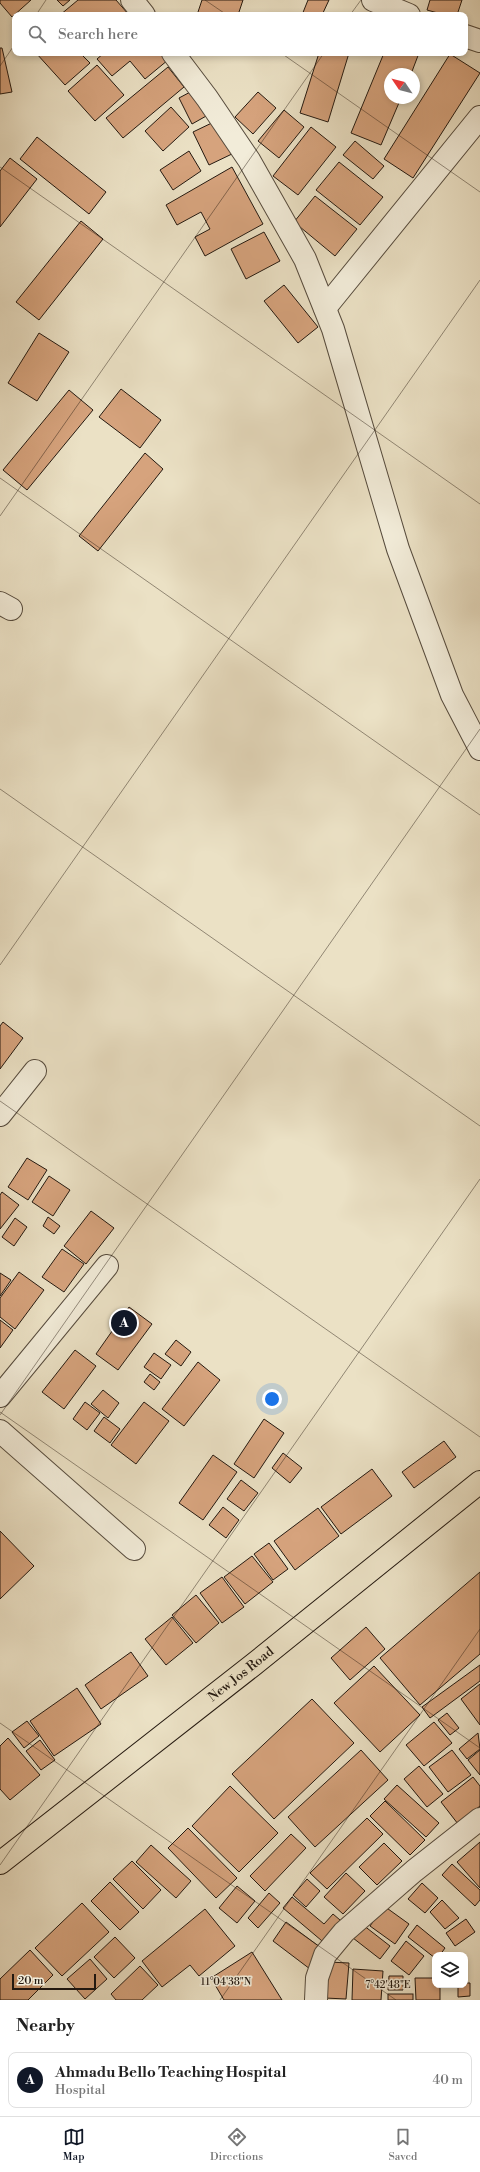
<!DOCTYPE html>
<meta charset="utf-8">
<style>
:root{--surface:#fff;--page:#f2f2f2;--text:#222;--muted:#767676;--line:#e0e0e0;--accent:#111827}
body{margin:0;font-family:"Libre Bodoni",serif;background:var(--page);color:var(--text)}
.controls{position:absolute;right:12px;bottom:12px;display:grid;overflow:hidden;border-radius:8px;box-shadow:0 2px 6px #0003}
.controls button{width:36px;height:36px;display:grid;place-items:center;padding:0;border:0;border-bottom:1px solid var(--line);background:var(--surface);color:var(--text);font:20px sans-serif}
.compass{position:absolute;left:384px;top:68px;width:36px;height:36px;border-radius:50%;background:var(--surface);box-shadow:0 2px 6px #0003;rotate:305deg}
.scale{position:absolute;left:12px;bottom:10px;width:84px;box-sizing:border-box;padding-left:4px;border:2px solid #241910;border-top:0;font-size:11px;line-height:14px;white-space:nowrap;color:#241910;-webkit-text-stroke:3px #f2ecd9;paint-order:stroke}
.you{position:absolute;left:272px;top:1399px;width:14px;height:14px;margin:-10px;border:3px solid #fff;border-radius:50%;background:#1a73e8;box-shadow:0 0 0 6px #1a73e833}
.badge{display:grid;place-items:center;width:26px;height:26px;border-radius:50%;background:var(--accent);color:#fff;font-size:13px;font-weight:700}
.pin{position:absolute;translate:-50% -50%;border:2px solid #fff;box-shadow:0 1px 4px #0006}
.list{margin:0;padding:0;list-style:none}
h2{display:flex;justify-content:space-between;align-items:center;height:52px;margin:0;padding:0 16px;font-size:17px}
h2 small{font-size:13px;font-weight:400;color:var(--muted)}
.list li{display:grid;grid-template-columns:26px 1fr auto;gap:12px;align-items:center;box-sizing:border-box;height:56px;margin:0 8px 8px;padding:0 8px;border:1px solid var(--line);border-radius:8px}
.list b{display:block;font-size:15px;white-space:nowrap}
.list p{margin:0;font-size:13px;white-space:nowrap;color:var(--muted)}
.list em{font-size:13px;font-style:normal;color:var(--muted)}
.icon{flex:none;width:22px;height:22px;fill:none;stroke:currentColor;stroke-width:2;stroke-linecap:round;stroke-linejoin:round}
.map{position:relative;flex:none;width:480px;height:2000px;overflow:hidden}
.search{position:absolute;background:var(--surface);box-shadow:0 2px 6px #0003;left:12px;right:12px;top:12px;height:44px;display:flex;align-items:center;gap:10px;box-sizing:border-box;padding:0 14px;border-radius:8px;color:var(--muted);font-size:15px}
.sheet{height:116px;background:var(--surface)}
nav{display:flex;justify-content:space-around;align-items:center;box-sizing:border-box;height:56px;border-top:1px solid var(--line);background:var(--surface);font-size:11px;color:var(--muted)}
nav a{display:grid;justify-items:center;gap:2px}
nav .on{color:var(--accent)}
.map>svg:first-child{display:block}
.building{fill:#d6a37d;stroke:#241910}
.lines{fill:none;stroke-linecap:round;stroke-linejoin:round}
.minor-casing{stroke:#564b3d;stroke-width:24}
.highway-casing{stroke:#241910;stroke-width:24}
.minor{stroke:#f2ecd9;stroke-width:22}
.highway{stroke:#ebe1c5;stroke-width:22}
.ticks{fill:none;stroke:#241910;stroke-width:1;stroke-opacity:0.45}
.labels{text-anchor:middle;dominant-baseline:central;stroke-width:3;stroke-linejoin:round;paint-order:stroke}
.street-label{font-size:13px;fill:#241910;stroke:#f2ecd9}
.ticks-label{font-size:10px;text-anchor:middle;fill:#241910;stroke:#f2ecd9;stroke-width:3;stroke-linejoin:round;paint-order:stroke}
</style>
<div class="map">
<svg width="480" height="2000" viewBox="0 0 480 2000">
<rect width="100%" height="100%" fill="#ebe1c5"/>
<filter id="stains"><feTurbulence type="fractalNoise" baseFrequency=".005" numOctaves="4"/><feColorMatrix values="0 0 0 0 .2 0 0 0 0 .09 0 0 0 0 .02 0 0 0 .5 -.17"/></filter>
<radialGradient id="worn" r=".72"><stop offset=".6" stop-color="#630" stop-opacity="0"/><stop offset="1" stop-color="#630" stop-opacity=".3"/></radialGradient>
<g class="building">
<polygon points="0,0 31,0 12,17 0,3"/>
<polygon points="57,0 70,0 63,6"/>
<polygon points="78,0 116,0 129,15 60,15"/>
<polygon points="202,0 243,0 238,15 197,15"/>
<polygon points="308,0 329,0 322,15 302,15"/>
<polygon points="430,0 462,0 457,15 445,15 427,10"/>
<polygon points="0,48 2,48 12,92 0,94"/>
<polygon points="36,53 80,53 90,63 65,85"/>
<polygon points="104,53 162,53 168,60 145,79 130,61 112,76 97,59"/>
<polygon points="319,53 349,53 328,122 300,113"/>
<polygon points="384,53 419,53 411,74 390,74 390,98 401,98 381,145 351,133"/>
<polygon points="450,54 480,73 413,178 384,159"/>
<polygon points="97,65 124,95 95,121 68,91"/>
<polygon points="168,67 184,87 123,138 106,118"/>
<polygon points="194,90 208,115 192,124 179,98"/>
<polygon points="258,92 276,108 253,134 235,117"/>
<polygon points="171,107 189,127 163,151 145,131"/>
<polygon points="284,110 304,127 279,158 258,141"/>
<polygon points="218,120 234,153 209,165 193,132"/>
<polygon points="311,127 336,147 298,195 273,176"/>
<polygon points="37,137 106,192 89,214 20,159"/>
<polygon points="355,141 384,166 373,179 343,155"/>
<polygon points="189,151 201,171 173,190 160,170"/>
<polygon points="10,158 37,179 0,227 0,171"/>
<polygon points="339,162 383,197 360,225 316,190"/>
<polygon points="232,167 263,224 205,256 195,237 210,229 201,212 177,225 166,205"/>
<polygon points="315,196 357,229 335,256 294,222"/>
<polygon points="81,221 103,239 39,320 16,302"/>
<polygon points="264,232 280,261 246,279 231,249"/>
<polygon points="284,285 318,327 298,343 264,301"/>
<polygon points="39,333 69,352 37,401 8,383"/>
<polygon points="121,389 161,420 140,448 99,417"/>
<polygon points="69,390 93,410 27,490 3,470"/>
<polygon points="145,453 163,469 98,551 79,536"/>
<polygon points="3,1022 23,1038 0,1069 0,1026"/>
<polygon points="27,1158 47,1170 28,1200 8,1187"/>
<polygon points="49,1176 70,1190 53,1216 32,1202"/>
<polygon points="2,1192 19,1205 0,1229 0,1195"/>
<polygon points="91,1211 114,1228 86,1264 64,1246"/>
<polygon points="48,1217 60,1226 54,1234 43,1226"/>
<polygon points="15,1218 27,1227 14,1246 2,1237"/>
<polygon points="62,1249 84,1264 64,1292 42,1277"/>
<polygon points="19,1272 44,1290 15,1329 0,1317 0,1298"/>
<polygon points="0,1273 11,1280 0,1296"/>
<polygon points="129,1307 152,1324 118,1370 96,1354"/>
<polygon points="0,1320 13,1330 0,1348"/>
<polygon points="176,1340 191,1352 181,1366 165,1354"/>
<polygon points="75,1350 96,1366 64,1409 42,1392"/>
<polygon points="154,1353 171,1365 161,1379 144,1367"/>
<polygon points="198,1362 220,1380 184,1426 162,1409"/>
<polygon points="150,1374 160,1382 154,1390 144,1382"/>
<polygon points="103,1390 119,1403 108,1418 91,1404"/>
<polygon points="85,1402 100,1413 87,1430 73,1419"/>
<polygon points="144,1402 169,1421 136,1464 111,1445"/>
<polygon points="104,1417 120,1429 110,1443 94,1431"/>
<polygon points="264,1419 284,1433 254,1478 234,1464"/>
<polygon points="444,1441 456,1457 414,1488 402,1472"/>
<polygon points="283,1453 302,1468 290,1483 272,1468"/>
<polygon points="213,1455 237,1472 203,1520 179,1503"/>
<polygon points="372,1469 392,1496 341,1534 321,1507"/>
<polygon points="241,1480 258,1493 244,1511 227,1499"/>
<polygon points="223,1507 239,1520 226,1538 209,1525"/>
<polygon points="318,1508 339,1536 295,1570 274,1541"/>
<polygon points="0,1531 34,1566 0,1599"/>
<polygon points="269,1543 288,1569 273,1580 254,1554"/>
<polygon points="252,1556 273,1582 245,1604 224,1577"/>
<polygon points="480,1572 480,1654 420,1705 380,1658"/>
<polygon points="222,1577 244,1607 222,1623 200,1593"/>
<polygon points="196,1595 219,1623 196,1643 172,1615"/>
<polygon points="172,1617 193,1643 166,1665 145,1639"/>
<polygon points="366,1627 385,1649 350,1680 331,1658"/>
<polygon points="131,1652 148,1676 101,1709 85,1685"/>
<polygon points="480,1665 480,1681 430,1718 422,1707"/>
<polygon points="374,1666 420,1715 380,1752 334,1703"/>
<polygon points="480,1684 480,1725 461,1699"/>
<polygon points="77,1688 101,1724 54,1756 30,1721"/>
<polygon points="312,1699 354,1743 274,1819 232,1774"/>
<polygon points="447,1713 459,1728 450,1735 438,1720"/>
<polygon points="27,1721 39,1736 24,1748 12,1732"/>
<polygon points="434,1722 452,1743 424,1766 406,1745"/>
<polygon points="478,1733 480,1749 467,1759 459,1749"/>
<polygon points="8,1738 40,1775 10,1800 0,1789 0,1746"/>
<polygon points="40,1740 55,1760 41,1770 26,1751"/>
<polygon points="361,1750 388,1780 315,1847 288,1817"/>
<polygon points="452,1750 471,1775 448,1792 429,1767"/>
<polygon points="480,1750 480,1775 468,1760"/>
<polygon points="419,1766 443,1794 427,1807 404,1779"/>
<polygon points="473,1777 480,1786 480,1806 458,1824 441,1802"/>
<polygon points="397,1785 439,1823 426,1837 384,1799"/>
<polygon points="230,1786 278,1833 239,1872 192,1826"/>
<polygon points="385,1801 425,1840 410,1855 370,1816"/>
<polygon points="367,1818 383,1834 327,1889 310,1873"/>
<polygon points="188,1828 237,1878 216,1898 168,1848"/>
<polygon points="291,1834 306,1848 265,1891 250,1876"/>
<polygon points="480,1842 480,1888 457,1862"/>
<polygon points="384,1843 402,1861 377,1885 359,1867"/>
<polygon points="151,1845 191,1881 176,1898 136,1862"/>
<polygon points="132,1861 161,1890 143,1909 113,1879"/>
<polygon points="452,1864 480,1890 480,1900 475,1906 442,1875"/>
<polygon points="346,1873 365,1891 343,1914 324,1897"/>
<polygon points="307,1879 320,1891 306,1907 293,1895"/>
<polygon points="110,1882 139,1912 120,1930 91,1901"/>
<polygon points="422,1883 438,1898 425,1913 408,1899"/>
<polygon points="237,1886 255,1901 237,1923 219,1908"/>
<polygon points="269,1893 280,1903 258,1928 248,1918"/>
<polygon points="292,1897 324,1924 333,1914 347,1926 328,1946 283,1908"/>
<polygon points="442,1900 459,1918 445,1929 430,1912"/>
<polygon points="82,1903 109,1932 62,1976 35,1948"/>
<polygon points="384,1906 409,1924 395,1944 370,1926"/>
<polygon points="205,1909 235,1946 199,1976 190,1965 162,1987 142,1961"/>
<polygon points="466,1919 475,1932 455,1946 446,1933"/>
<polygon points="286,1922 324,1950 310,1969 273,1941"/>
<polygon points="363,1925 390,1946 380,1959 353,1938"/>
<polygon points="417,1925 445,1948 440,1955 435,1955 435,1958 408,1937"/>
<polygon points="115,1937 135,1958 114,1978 94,1957"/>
<polygon points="406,1941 424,1956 409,1975 391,1961"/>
<polygon points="30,1950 53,1975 28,2000 0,2000 0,1979"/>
<polygon points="252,1952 282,2000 224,2000 211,1978"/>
<polygon points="90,1959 107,1979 85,1999 67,1979"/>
<polygon points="328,1962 349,1963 346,1999 325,1998"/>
<polygon points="140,1966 158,1985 142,2000 116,2000 111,1994"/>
<polygon points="353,1969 383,1971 381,2000 352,2000"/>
<polygon points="389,1976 403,1976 403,1990 388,1990"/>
<polygon points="415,1978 435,1978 435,1985 440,1985 440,2000 416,2000"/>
<polygon points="465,1983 470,1983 470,1996 458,1997 458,1985"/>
<rect x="388" y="1994" width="25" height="6"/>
</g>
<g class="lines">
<defs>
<g id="minor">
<polyline points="132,0 144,15"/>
<polyline points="373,0 409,15"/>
<polyline points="465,36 480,41"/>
<polyline points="173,53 207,98 249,160 305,259 333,329 398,549 452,695 480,749"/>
<polyline points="325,308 480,117"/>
<polyline points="0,603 11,609"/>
<polyline points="0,1115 35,1071"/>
<polyline points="0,1396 107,1266"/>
<polyline points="0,1431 134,1549"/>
<polyline points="316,2000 317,1978 325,1955 344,1932 414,1871 480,1819"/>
</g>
<g id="highway">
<path id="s1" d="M0,1863L253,1665L480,1482"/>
</g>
</defs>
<use href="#minor" class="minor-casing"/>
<use href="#highway" class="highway-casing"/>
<use href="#minor" class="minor"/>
<use href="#highway" class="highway"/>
</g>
<path class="ticks" d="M205,0L227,15M36,15L46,0M350,15L361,0M281,53L480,192M0,66L15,44M0,167L480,504M0,478L480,815M0,516L324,53M0,789L480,1126M0,965L480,280M0,1101L480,1437M0,1412L480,1748M0,1415L480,729M0,1723L396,2000M0,1865L480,1179M220,2000L480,1629"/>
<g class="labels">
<g class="street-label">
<text stroke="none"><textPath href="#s1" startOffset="306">New Jos Road</textPath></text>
</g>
</g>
<g class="ticks-label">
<text x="226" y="1985">11°04'38"N</text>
<text x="388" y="1988">7°42'48"E</text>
</g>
<rect width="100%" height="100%" filter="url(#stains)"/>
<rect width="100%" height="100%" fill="url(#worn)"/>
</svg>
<div class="controls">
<button><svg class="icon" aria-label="layers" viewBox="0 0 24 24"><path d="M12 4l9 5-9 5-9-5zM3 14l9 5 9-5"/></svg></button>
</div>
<svg class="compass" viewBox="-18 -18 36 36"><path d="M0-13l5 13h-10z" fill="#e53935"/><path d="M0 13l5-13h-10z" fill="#767676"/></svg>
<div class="scale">20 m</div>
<div class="you"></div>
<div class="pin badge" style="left:124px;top:1323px">A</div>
<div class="search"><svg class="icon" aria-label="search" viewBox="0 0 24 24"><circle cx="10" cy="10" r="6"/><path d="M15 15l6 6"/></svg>Search here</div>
</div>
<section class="sheet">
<h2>Nearby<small></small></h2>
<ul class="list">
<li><span class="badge">A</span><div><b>Ahmadu Bello Teaching Hospital</b><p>Hospital</p></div><em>40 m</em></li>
</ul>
</section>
<nav>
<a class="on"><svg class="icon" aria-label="map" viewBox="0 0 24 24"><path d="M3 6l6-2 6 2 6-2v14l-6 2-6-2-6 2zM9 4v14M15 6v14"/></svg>Map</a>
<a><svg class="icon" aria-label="directions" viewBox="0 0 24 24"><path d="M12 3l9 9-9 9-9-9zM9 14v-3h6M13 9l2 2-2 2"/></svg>Directions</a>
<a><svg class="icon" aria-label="saved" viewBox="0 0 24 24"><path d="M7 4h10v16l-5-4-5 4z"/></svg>Saved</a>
</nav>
